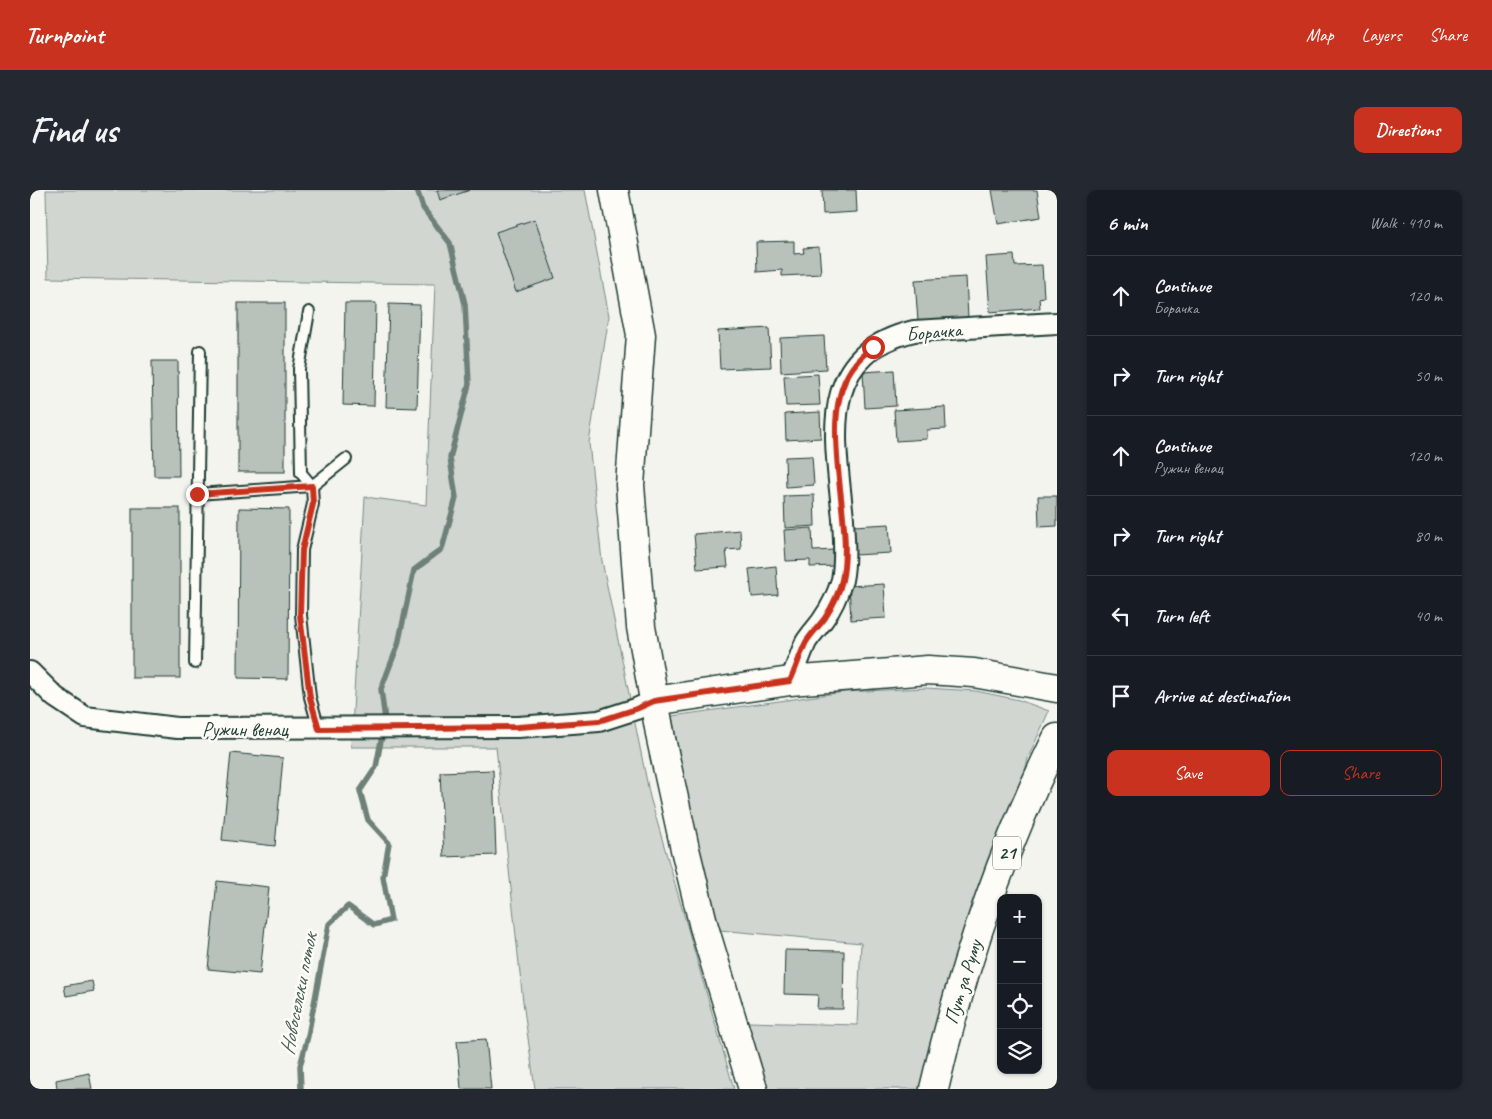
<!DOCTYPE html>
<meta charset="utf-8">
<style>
:root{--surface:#171b24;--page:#242831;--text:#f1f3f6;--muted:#9ea1a6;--line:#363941;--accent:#c8321e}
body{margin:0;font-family:Caveat,sans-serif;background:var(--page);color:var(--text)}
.controls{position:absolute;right:15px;bottom:15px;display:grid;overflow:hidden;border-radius:10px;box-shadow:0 1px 4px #0004}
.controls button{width:45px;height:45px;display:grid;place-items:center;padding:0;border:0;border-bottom:1px solid var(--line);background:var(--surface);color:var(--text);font:25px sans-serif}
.stop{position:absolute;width:15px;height:15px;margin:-11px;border:4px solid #c8321e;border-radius:50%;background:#fff}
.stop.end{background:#c8321e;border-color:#fff;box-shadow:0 1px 5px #0008}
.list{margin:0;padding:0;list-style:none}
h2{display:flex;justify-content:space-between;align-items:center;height:65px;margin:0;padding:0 20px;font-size:21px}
h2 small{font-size:16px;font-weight:400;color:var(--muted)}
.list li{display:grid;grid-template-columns:32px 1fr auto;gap:15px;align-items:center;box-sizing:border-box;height:80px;padding:0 20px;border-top:1px solid var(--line)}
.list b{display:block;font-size:19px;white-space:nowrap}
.list p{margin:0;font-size:16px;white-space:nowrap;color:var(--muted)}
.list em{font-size:16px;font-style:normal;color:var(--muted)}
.actions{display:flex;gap:10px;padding:15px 20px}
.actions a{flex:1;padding:11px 0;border:1px solid var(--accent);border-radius:10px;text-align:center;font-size:18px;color:var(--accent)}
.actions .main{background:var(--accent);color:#fff}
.icon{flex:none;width:28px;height:28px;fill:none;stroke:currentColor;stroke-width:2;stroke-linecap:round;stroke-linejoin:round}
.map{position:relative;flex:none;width:1027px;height:899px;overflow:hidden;border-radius:10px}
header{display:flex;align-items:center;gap:30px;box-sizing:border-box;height:70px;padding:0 25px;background:var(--accent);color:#fff}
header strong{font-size:24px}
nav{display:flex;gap:28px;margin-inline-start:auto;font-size:18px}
.intro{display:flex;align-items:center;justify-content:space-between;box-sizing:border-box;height:120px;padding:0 30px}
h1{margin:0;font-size:35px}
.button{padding:12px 22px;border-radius:10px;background:var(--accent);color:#fff;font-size:18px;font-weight:700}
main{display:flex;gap:30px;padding:0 30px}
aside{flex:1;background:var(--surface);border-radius:10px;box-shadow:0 1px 4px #0004}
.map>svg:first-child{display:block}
.green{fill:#d1d6d1;stroke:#788a82}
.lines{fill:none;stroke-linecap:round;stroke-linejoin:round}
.stream{stroke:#6e8179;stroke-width:5.5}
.building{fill:#b9c1bb;stroke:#1f3d34}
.lane-casing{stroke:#1f3d34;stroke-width:14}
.street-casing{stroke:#1f3d34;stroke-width:24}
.secondary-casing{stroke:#1f3d34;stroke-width:31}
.primary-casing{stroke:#1f3d34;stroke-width:31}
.lane{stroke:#fdfcf7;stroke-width:10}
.street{stroke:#fdfcf7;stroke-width:20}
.secondary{stroke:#fdfcf7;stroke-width:28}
.primary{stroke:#fdfcf7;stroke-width:28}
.route{stroke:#c8321e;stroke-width:6}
.labels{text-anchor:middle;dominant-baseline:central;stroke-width:5;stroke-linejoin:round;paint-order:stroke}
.shield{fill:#fdfcf7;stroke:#62766e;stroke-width:1}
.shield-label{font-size:19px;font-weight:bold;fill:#1f3d34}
.street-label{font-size:20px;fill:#1f3d34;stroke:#fdfcf7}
.water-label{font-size:21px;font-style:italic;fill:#475f56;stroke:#fdfcf7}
</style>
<header>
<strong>Turnpoint</strong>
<nav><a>Map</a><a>Layers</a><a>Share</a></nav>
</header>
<div class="intro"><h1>Find us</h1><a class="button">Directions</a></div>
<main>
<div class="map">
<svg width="1027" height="899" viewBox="0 0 1027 899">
<rect width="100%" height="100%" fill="#f4f4ef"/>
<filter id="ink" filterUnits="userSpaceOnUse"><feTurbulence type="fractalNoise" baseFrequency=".02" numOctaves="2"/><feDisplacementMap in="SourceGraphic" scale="10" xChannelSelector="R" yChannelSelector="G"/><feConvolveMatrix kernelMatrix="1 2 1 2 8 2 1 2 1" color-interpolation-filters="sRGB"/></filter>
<g filter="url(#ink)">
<g class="green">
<polygon points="16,0 555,0 579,126 559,253 572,371 620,607 704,899 505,899 493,812 466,557 321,557 335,307 396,315 405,94 18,88"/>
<polygon points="896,498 946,501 989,510 1019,521 998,568 992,595 964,659 931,749 918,792 892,899 736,899 718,832 827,835 831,753 689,740 667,655 642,526 814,502"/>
</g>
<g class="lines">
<polyline class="stream" points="271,899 270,876 278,846 299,734 318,716 344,735 361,730 353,687 359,653 338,630 330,601 346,577 355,530 351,499 368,455 384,380 412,359 426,308 420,268 439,194 435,114 420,53 393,18 387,0"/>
</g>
<g class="building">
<polygon points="407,0 440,0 410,10"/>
<polygon points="792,0 826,0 827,22 793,24"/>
<polygon points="962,0 1007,0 1011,27 968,34"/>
<polygon points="505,29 525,88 486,102 466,42"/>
<polygon points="764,51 764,64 774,63 773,58 789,57 791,84 752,86 752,80 727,82 726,52"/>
<polygon points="984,65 985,76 1012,75 1014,107 1009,108 1010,118 960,122 956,67"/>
<polygon points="936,87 938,128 888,132 885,90"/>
<rect x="208" y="113" width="47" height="169"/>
<polygon points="315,113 346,113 344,216 313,215"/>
<polygon points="359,114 390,115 387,218 356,217"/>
<polygon points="739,138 741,177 690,179 688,141"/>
<polygon points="794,146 796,179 751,182 750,148"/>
<polygon points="122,171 148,171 149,286 124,286"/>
<polygon points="864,180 866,216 835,218 833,182"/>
<polygon points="788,184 790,215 756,216 754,186"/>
<polygon points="915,217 916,239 897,240 897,249 866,251 864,220"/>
<polygon points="790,222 791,248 756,250 755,224"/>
<polygon points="782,266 784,295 756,297 755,267"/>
<polygon points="784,305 785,336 755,338 754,306"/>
<polygon points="1008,306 1027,306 1027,336 1009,337"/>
<rect x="102" y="318" width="48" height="170"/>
<polygon points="209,318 259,319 258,489 208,488"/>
<polygon points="859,334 861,363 824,365 823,336"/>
<polygon points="782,338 783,361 805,360 805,376 780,377 780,370 756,371 754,340"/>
<polygon points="710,340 711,359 696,360 698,377 667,379 664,344"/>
<polygon points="746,376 748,405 722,407 719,379"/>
<polygon points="854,394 856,428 821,430 819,396"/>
<polygon points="201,563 253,568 245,656 192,650"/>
<polygon points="463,580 466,665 414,667 410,582"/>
<polygon points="187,691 239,697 230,784 178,779"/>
<polygon points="755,760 814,761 813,819 787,819 788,805 754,804"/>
<polygon points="62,791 64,801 36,806 34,796"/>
<polygon points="456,849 461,899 431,899 427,851"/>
<polygon points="59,883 62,899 27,899 26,890"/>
</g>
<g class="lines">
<defs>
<g id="lane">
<polyline points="279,122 269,179 271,283 282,296 283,314 272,360 271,425 280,507 289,539"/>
<polyline points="167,304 282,296 316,269"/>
<polyline points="165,473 170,161"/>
</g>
<g id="street">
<polyline points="0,482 25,507 55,527 147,538 488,537 569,531 606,519 624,511"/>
<path d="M760,491C766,479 770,465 776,452C781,444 789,436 794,428C802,417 808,403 812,390C816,370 814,349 813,329C806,251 784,165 884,141L1027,133"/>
</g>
<g id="secondary">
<polyline points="584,0 611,145 600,295 611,437 631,549 655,659 674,737 723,899"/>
<polyline points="624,511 760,491 898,480 944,483 1027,498"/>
</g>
<path id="primary" d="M904,899C932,778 972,659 1027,548"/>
</defs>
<use href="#lane" class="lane-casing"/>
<use href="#street" class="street-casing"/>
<use href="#secondary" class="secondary-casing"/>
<use href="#primary" class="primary-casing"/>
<use href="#lane" class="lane"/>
<use href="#street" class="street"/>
<use href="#secondary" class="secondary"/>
<use href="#primary" class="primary"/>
</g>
</g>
<g class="lines" filter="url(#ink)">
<path class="route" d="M167,304L282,296L283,314L272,360L270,425L280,508L289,539L488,537L569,531L606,519L624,511L760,491C766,479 770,464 776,452C781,444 789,436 795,428C802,417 809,403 812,390C826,327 782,225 826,173C830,167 837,162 843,157"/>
</g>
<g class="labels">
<rect class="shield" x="963" y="646.5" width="28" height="33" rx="4"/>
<g class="shield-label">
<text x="977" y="663">21</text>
</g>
<g class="street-label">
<text transform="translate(904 142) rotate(-5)">Борачка</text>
<text x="215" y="539">Ружин венац</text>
<text transform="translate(933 792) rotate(-73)">Пут за Руму</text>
</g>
<g class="water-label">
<text transform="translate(268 804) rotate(-79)">Новоселски поток</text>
</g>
</g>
</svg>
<div class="controls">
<button>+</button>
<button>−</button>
<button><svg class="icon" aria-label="locate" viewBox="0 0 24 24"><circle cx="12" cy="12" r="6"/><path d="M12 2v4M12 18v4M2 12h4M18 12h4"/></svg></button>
<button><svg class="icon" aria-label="layers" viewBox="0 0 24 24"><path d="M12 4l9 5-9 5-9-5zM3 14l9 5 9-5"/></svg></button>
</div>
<div class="stop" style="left:843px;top:157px"></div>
<div class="stop end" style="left:167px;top:304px"></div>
</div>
<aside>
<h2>6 min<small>Walk · 410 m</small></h2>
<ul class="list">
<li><svg class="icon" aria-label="ahead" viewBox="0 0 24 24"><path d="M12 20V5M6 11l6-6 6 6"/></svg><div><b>Continue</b><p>Борачка</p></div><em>120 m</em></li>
<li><svg class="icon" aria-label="right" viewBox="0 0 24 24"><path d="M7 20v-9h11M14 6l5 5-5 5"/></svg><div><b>Turn right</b></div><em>50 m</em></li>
<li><svg class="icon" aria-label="ahead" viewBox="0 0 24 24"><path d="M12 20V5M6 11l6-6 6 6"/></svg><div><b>Continue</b><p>Ружин венац</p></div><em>120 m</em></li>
<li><svg class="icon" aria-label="right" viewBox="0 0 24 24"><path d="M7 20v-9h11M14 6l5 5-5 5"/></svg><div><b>Turn right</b></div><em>80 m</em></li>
<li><svg class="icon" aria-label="left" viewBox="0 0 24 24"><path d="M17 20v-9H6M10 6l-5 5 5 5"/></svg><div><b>Turn left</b></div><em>40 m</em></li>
<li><svg class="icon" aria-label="arrive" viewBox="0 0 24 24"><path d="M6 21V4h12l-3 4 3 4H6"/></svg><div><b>Arrive at destination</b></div></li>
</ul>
<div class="actions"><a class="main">Save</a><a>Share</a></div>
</aside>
</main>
